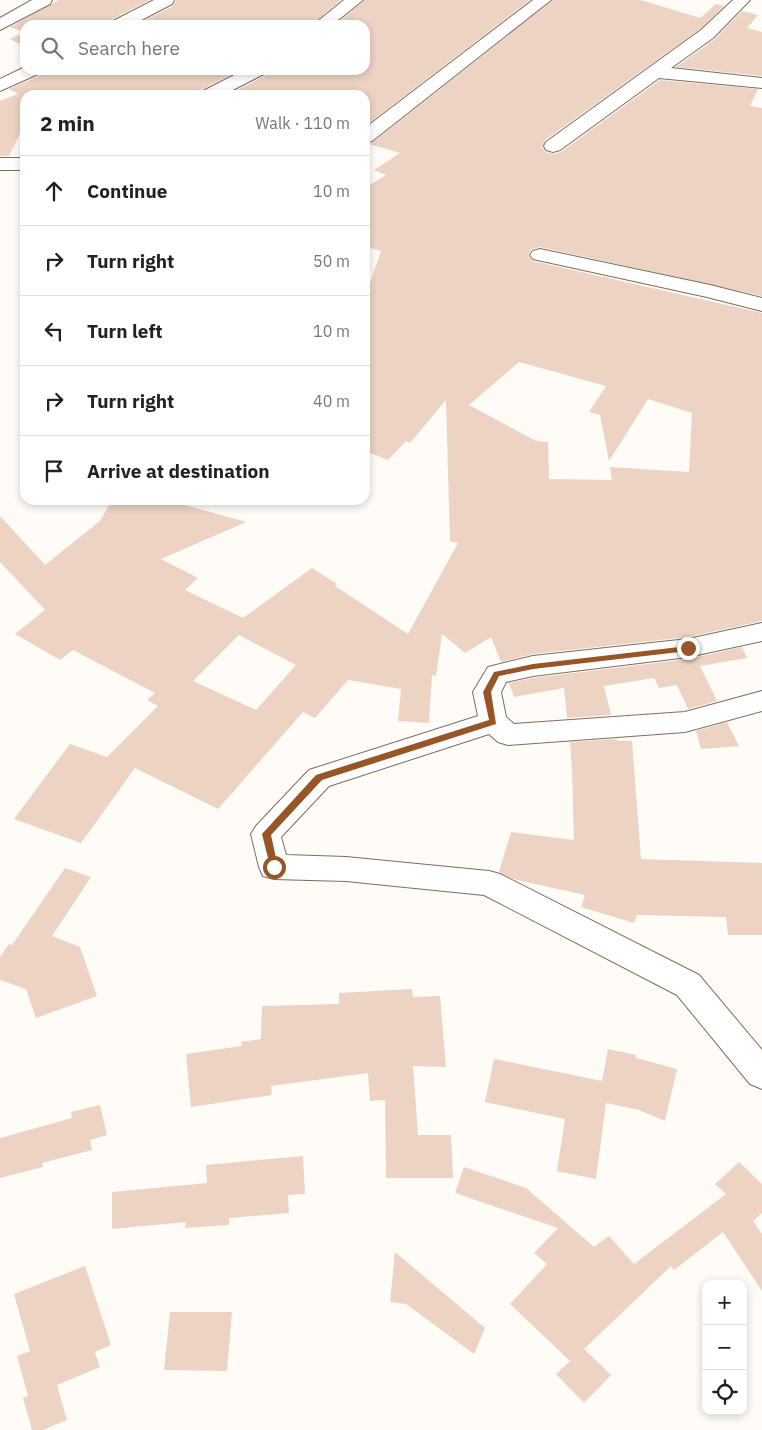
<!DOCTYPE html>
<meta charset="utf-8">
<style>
:root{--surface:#fff;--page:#f2f2f2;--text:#222;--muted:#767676;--line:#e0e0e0}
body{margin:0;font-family:"IBM Plex Sans",sans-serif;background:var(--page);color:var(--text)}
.controls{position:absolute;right:15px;bottom:15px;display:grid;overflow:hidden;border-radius:10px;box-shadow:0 2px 8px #0003}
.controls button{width:45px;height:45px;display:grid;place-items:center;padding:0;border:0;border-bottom:1px solid var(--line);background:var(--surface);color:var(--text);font:25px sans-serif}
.stop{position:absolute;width:15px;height:15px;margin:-11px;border:4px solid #985525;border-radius:50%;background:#fff}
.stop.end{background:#985525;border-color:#fff;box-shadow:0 1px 5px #0008}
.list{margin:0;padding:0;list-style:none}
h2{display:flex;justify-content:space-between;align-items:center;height:65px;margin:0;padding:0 20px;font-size:21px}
h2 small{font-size:16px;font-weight:400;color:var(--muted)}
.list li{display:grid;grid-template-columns:32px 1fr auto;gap:15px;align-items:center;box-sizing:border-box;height:70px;padding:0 20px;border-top:1px solid var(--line)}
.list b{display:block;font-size:19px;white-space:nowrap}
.list em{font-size:16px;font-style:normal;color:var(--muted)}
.icon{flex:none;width:28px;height:28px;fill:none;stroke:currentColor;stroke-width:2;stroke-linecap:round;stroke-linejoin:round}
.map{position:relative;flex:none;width:762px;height:1430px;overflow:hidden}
.search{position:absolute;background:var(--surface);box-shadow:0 2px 8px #0003;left:20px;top:20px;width:350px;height:55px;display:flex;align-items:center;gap:12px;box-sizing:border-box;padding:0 18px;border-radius:15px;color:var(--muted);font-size:19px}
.panel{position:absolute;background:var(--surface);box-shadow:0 2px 8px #0003;left:20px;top:90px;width:350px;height:415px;border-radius:15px}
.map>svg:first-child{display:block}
.building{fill:#ecd3c3;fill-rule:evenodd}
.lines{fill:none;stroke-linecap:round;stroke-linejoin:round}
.street-casing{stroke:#7f6c5b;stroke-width:2}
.street{fill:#fff;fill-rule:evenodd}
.route{fill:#985525}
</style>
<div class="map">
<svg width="762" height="1430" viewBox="0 0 762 1430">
<rect width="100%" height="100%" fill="#fffbf7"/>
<g class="building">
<polygon points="59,0 150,0 112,19 109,25 25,25 25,47 10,39 24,32 10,27"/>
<polygon points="176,0 341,0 311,25 136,25 173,6"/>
<polygon points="365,0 530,0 365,126 365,95 227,95 265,76 269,70 365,70 365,25 335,25"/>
<path d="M553,0H641L700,18L716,4L724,6L700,29L545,140L542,147L545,152L554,154L561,152L660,80L758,89L750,106L762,108V296L540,247L532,249L528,255L533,261L762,313V621L688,637L533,654L501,662L491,637L465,653L442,634L436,676L432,675L429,723L398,721L401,689L348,680L315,718L303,712L218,809L135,768L81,843L14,819L70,744L107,757L158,706L147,700L155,693L73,650L60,660L15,634L45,610L0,562V516L45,565L100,521L112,500H167L246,522L161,559L198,578L185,590L243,618L312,568L337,584L335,586L408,634L458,543L450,541L446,400L410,443L406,441L388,460L365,451V298L381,251L365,246V188L386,175L374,170L400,153L369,144L373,142ZM519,362L606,386L589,412L600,415L609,461L648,399L692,413L689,472L610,467L612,480L549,479L548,442L536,441L469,405ZM239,635L296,665L256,710L193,681Z"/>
<polygon points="742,11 758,15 747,28 762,32 762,76 676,67 714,40"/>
<polygon points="44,70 240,70 202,89 198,95 25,95 25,123 9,156 0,156 0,101 18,94 9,89 39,76"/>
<polygon points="742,647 747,658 700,666 717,701 688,709 677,685 659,688 654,678 604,686 611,715 567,718 564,688 514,697 509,683 533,678 688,659"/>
<polygon points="727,722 739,746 701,749 696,731"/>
<polygon points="617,739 617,741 632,741 641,859 762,863 762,935 728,935 726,917 637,915 634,923 581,907 585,895 513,879 499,872 511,832 574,840 572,770 570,742"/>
<polygon points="65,868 91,877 52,936 80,947 97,996 36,1018 26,989 0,980 0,957 9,944 12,945"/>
<polygon points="412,989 413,997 440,996 446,1067 413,1066 418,1135 451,1135 453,1178 386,1178 385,1100 370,1101 368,1073 271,1086 272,1095 191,1107 186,1054 242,1046 241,1042 261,1039 262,1006 339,1004 339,993"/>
<polygon points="608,1049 636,1055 636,1058 677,1069 665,1121 639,1110 606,1103 596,1179 557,1171 565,1119 485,1102 494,1059 602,1081"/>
<polygon points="100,1105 107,1135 90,1140 92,1150 42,1163 43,1167 0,1178 0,1138 72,1118 71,1112"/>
<polygon points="303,1156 305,1194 288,1195 289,1213 229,1218 229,1225 185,1228 186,1222 112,1229 112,1192 207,1183 206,1165"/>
<polygon points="739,1162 762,1184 762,1213 753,1221 762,1234 762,1291 723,1232 674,1270 671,1266 584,1349 611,1375 584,1403 556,1374 570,1361 510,1304 547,1264 534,1253 558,1228 455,1193 464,1167 526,1188 594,1247 609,1236 634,1264 726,1194 715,1184"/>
<polygon points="395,1252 485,1328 474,1354 406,1304 390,1302"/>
<polygon points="85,1266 111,1345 95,1352 100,1367 57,1385 67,1420 43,1430 32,1430 23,1398 28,1396 17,1356 30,1351 14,1294"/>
<polygon points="170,1312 232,1312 227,1371 164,1370"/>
</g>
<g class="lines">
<defs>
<g id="street">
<polygon points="32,0 52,0 50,4 0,30 0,18"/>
<polygon points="154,0 174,0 172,4 132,25 111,25 113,21"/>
<polygon points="344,0 363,0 332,25 313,25"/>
<polygon points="533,0 551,0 372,141 365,143 365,128"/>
<polygon points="733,0 750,0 713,38 671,68 762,78 762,88 659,78 560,150 553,152 546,150 544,146 546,142 701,30"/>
<polygon points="25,67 25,70 41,70 38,74 0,91 0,79"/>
<polygon points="244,70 267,70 264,74 223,95 200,95 203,91"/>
<rect x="0" y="158" width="25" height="12"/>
<polygon points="540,249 710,285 762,298 762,311 707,297 533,259 530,255 533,251"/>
<polygon points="762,623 762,641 688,657 533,676 506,682 501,692 506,717 514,724 685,712 762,691 762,711 685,732 508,745 498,742 489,734 329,786 281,837 286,855 346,857 489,871 500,874 699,975 762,1050 762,1089 750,1084 677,995 484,895 346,881 274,879 263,876 259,867 251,834 256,826 309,770 478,716 473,692 488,667 533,656 688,639"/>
</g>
</defs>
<use href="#street" class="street-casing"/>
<use href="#street" class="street"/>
</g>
<polygon class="route" points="688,646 692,648 688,651 533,669 499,676 491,692 496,724 322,780 271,835 278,867 277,870 271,870 262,834 316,775 489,720 483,692 494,672 533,664"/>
</svg>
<div class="controls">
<button>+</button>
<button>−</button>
<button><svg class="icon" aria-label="locate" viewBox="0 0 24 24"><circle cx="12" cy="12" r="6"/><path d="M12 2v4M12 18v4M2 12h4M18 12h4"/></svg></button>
</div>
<div class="stop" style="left:274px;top:867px"></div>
<div class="stop end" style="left:688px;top:648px"></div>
<div class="search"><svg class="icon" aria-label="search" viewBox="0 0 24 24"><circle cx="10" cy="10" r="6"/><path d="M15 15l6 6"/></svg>Search here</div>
<section class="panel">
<h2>2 min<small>Walk · 110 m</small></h2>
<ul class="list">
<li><svg class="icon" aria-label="ahead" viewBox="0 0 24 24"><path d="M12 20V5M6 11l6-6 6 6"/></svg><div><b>Continue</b></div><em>10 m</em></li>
<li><svg class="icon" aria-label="right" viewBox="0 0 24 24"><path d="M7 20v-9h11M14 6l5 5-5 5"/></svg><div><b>Turn right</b></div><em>50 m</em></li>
<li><svg class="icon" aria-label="left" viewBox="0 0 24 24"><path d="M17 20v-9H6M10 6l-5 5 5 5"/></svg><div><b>Turn left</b></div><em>10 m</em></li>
<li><svg class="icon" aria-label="right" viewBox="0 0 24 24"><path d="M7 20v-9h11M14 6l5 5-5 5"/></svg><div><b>Turn right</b></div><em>40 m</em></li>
<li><svg class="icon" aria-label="arrive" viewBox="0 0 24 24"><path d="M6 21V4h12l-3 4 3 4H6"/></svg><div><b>Arrive at destination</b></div></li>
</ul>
</section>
</div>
